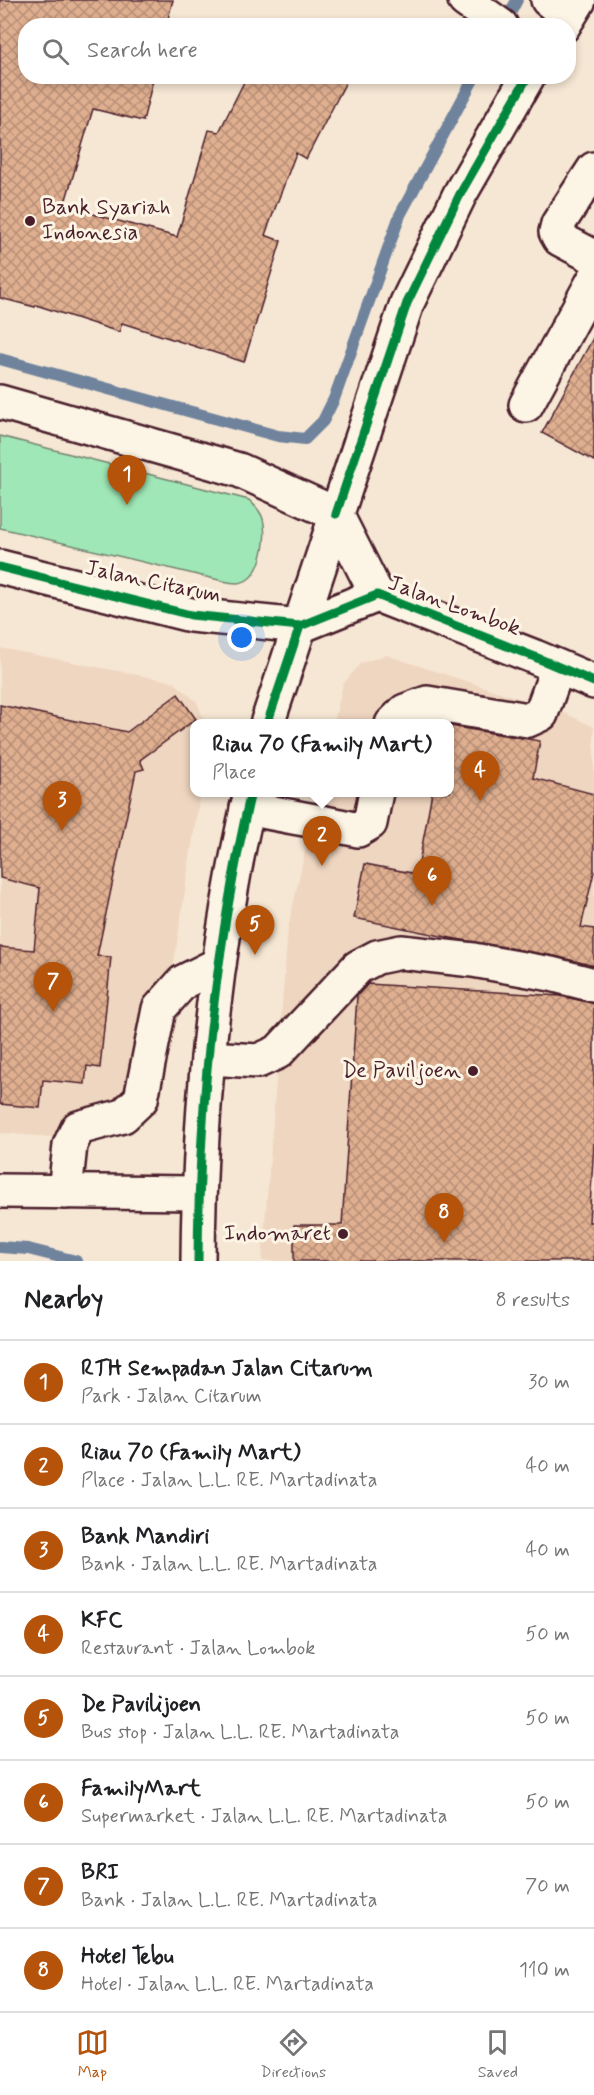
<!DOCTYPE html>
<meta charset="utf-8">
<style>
:root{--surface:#fff;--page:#f2f2f2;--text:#202124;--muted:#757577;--line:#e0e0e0;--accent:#b45309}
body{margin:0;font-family:Mynerve,sans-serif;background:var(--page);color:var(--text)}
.you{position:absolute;left:242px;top:638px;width:21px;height:21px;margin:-15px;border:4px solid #fff;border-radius:50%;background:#1a73e8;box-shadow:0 0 0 9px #1a73e833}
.badge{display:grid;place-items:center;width:39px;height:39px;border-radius:50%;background:var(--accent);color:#fff;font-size:20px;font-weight:700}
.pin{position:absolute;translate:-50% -50px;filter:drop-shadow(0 2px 3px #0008)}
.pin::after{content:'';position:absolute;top:32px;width:21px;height:18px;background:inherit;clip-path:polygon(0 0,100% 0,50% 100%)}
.popup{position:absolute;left:190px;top:719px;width:264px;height:78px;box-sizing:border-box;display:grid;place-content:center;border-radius:12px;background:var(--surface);filter:drop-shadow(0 2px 4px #0005);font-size:20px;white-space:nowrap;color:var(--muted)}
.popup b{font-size:22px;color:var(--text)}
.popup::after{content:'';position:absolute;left:50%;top:100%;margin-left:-12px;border:12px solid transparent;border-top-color:var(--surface)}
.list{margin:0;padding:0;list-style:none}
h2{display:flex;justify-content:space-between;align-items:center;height:78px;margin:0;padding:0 24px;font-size:26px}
h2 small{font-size:20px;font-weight:400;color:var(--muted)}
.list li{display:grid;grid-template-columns:39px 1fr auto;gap:18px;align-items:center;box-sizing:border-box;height:84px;padding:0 24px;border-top:2px solid var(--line)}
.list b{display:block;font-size:22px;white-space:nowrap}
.list p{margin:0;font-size:20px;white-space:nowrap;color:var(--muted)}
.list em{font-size:20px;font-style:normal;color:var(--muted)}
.icon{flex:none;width:33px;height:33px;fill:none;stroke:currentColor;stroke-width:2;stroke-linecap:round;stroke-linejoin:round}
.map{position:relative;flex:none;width:594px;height:1261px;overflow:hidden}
.search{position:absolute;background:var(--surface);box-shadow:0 3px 9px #0003;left:18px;right:18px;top:18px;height:66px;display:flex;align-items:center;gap:15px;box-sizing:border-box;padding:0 21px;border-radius:24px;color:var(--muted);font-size:22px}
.sheet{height:750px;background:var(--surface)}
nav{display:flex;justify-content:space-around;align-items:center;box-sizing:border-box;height:84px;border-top:2px solid var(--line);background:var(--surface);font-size:16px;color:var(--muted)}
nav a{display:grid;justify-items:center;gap:3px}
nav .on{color:var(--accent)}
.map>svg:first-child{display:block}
.built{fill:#efd6c0}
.park{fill:#9fe7b6;stroke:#748370;stroke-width:1.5}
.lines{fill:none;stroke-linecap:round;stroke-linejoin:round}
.stream{stroke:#70839d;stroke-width:12}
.building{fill:url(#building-cross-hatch);stroke:#4a1f2b;stroke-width:1.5}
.minor-casing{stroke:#4a1f2b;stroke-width:38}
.major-casing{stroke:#4a1f2b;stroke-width:38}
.minor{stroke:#fcf5e5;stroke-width:33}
.major{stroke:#fcf5e5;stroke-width:33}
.cycleway-casing{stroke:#fcf5e5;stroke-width:13}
.cycleway{stroke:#00873e;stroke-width:9}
.poi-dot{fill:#4a1f2b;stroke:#fcf5e5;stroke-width:2}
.labels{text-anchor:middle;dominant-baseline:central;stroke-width:6;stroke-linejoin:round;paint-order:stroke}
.poi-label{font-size:22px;fill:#4a1f2b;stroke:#fcf5e5;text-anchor:end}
.street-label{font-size:22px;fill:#4a1f2b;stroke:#fcf5e5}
</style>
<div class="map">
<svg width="594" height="1261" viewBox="0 0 594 1261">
<defs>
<pattern id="building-cross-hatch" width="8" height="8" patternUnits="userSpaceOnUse" patternTransform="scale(1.5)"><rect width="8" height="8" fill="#dfaf90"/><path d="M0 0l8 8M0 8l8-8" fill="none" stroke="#b78e76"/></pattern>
</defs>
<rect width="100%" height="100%" fill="#f6e7d4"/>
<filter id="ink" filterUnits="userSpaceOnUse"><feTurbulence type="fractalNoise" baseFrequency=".0167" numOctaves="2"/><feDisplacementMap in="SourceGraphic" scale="12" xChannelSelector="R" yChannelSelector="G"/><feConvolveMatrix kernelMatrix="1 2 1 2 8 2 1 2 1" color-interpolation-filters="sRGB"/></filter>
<g filter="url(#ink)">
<g class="built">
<polygon points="0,648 174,682 197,702 205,723 194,724 194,792 200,793 153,1099 142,1121 103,1141 0,1133"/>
<polygon points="386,655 567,714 594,727 594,1261 262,1261 288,928 318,793 449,792 449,724 334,723 343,684 361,663"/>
</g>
<path class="park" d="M0,436L249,500C254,505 261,511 263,519C268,537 262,582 237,583C232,583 227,582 223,581L0,528Z"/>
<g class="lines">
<g class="stream">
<polyline points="506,21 517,0"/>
<polyline points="0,359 278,436 305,439 323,421 334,399 400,215 475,76"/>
<polyline points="0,1247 28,1249 76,1261"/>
</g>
</g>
<g class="building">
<polygon points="0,0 173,0 166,26 26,26 26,76 154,76 143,121 93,109 64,206 177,237 209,130 219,132 247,76 349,76 306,159 296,153 265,235 281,241 244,362 122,323 119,332 36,305 35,307 0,298"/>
<polygon points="594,336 594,461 542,433"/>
<polygon points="178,694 196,719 140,760 144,769 136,771 97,956 111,957 100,1068 87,1066 85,1084 43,1080 40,1108 0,1104 0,947 34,950 40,888 0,878 0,705 127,732"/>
<polygon points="450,726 540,741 533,778 594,794 594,872 581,927 594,929 594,966 554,956 456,939 354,918 365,864 417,874 432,792 450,792"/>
<polygon points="368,984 560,996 594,1003 594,1144 589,1222 594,1222 594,1261 294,1261 294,1225 342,1225 357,996"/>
</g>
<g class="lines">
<defs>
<g id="minor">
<polyline points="465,0 501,26"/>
<polyline points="548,0 569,16"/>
<polyline points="594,169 558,224 556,232 560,239 594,257"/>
<polyline points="0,402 239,470 336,514 377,595"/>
<polyline points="526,405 594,280"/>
<polyline points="0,567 191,615 300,626 377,595 535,657 594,682"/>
<polyline points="392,724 405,711 427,703 528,720 541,714 558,667"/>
<path d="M247,808C284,816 321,821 358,830L370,823L376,792"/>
<polyline points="208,1058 258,1061 278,1052 358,967 377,957 401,952 473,960 551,974 594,985"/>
<polyline points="0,1191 198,1193"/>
<polyline points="65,1192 70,1145 78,1128 123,1116 141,1099 159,1009 183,982 219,964"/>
</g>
<g id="major">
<polyline points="563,26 579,0"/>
<polyline points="267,724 407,303 460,194 528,76"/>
<path d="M198,1261C199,1104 215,946 251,792"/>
</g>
</defs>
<use href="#minor" class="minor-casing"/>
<use href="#major" class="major-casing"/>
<use href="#minor" class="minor"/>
<use href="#major" class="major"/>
<defs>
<g id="cycleway">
<polyline points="336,514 407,303 460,194 528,76"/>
<polyline points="0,567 191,615 300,626 377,595 535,657 594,682"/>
<polyline points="267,724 300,626"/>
<path d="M198,1261C199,1104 215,946 251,792"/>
</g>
</defs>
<use href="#cycleway" class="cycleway-casing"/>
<use href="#cycleway" class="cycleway"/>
</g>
</g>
<g class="poi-dot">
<circle cx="30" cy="221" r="6"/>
<circle cx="473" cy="1071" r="6"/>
<circle cx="343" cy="1234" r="6"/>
</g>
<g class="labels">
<g class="poi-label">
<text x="42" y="208" text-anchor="start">Bank Syariah<tspan x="42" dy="25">Indonesia</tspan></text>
<text x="461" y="1071">De Paviljoen</text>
<text x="331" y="1234">Indomaret</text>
</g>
<g class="street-label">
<text transform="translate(153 582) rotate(12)">Jalan Citarum</text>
<text transform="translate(454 606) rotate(20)">Jalan Lombok</text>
</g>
</g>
</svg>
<div class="you"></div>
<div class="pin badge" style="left:127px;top:505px">1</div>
<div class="pin badge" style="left:322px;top:866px">2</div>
<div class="popup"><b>Riau 70 (Family Mart)</b>Place</div>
<div class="pin badge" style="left:62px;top:831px">3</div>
<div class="pin badge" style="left:480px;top:801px">4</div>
<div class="pin badge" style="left:255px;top:955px">5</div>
<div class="pin badge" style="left:432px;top:906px">6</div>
<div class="pin badge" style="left:53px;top:1012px">7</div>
<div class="pin badge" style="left:444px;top:1243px">8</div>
<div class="search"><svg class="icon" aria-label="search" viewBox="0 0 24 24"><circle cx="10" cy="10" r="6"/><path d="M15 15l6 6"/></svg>Search here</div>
</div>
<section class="sheet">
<h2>Nearby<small>8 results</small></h2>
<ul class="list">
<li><span class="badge">1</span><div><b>RTH Sempadan Jalan Citarum</b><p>Park · Jalan Citarum</p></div><em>30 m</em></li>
<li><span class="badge">2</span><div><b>Riau 70 (Family Mart)</b><p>Place · Jalan L.L. RE. Martadinata</p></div><em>40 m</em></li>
<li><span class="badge">3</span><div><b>Bank Mandiri</b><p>Bank · Jalan L.L. RE. Martadinata</p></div><em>40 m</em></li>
<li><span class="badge">4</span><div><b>KFC</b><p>Restaurant · Jalan Lombok</p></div><em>50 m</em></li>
<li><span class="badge">5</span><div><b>De Pavilijoen</b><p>Bus stop · Jalan L.L. RE. Martadinata</p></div><em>50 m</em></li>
<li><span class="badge">6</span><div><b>FamilyMart</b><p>Supermarket · Jalan L.L. RE. Martadinata</p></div><em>50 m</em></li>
<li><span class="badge">7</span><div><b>BRI</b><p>Bank · Jalan L.L. RE. Martadinata</p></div><em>70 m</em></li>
<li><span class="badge">8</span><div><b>Hotel Tebu</b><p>Hotel · Jalan L.L. RE. Martadinata</p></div><em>110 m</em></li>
</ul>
</section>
<nav>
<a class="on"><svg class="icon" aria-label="map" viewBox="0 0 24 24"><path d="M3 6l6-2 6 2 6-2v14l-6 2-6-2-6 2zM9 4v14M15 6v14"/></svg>Map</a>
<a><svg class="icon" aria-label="directions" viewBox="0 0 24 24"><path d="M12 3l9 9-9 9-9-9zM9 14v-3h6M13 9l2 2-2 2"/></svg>Directions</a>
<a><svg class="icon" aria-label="saved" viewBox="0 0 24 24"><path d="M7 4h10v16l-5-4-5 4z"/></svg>Saved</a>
</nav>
